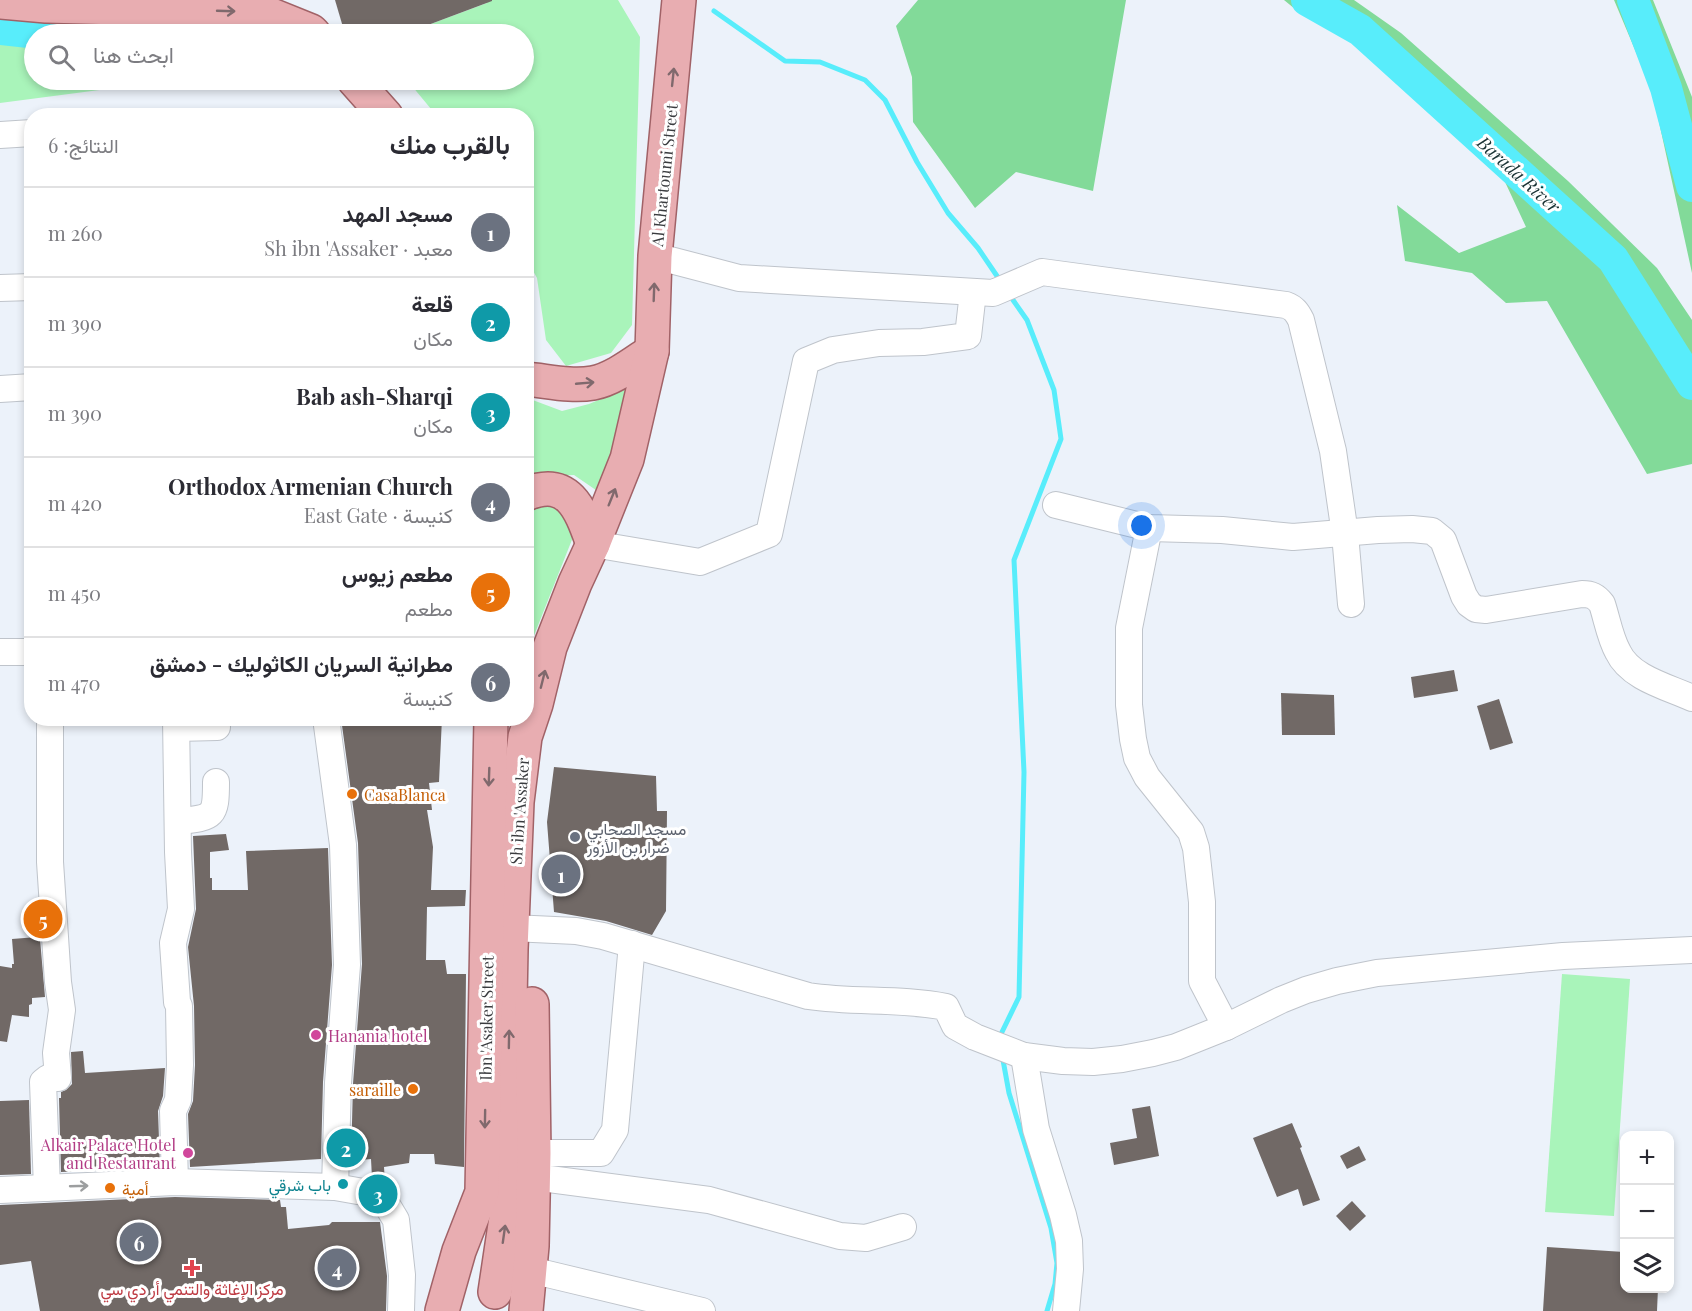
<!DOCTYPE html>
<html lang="ar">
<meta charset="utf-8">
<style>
:root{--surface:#fff;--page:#f2f2f3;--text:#2b2b33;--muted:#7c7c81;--line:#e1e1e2;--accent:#0b8043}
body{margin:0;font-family:"Playfair Display",Vazirmatn,serif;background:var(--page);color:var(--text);direction:rtl}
.controls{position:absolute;right:18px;bottom:18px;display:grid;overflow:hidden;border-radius:12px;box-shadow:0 3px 9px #0003}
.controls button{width:54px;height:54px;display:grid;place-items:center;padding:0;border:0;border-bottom:2px solid var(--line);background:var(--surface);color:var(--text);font:30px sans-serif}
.you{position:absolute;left:1142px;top:526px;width:21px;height:21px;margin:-15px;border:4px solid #fff;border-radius:50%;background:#1a73e8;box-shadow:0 0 0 9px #1a73e833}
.badge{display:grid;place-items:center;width:39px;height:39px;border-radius:50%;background:var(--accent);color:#fff;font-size:20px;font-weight:700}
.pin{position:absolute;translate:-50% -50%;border:3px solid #fff;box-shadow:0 2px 6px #0006}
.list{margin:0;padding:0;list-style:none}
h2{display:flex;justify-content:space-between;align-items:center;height:78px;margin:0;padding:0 24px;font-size:26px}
h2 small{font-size:20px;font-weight:400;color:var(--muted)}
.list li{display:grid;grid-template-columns:39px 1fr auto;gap:18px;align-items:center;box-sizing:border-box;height:90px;padding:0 24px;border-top:2px solid var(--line)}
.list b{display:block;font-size:22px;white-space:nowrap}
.list p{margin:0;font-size:20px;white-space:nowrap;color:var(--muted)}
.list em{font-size:20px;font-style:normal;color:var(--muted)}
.icon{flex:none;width:33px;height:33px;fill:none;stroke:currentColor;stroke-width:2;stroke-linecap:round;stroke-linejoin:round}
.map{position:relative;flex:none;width:1692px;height:1311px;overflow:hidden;direction:ltr}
.search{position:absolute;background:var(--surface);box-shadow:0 3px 9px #0003;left:24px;top:24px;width:510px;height:66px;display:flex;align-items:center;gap:15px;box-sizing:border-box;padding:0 21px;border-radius:33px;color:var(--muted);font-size:22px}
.panel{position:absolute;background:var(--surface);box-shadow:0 3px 9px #0003;left:24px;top:108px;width:510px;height:618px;border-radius:24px;direction:rtl}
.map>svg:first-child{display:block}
.green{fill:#a9f4ba}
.forest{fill:#82da99}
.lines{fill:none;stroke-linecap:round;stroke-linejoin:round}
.stream{stroke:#58edfb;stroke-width:5}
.river{stroke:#58edfb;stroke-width:32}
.building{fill:#716966}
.minor-casing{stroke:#bfc4cb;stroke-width:28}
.major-casing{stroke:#a16267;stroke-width:36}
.minor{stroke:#fff;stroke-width:26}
.major{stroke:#e8adb1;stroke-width:33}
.oneway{stroke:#80696d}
.oneway2{stroke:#9c9e9f}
.food-dot{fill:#e8710a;stroke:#fff;stroke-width:2}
.worship-dot{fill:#6b7280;stroke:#fff;stroke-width:2}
.hotel-dot{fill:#d1479c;stroke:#fff;stroke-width:2}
.culture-dot{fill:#0f9aa8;stroke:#fff;stroke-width:2}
.health-dot{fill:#e0444e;stroke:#fff;stroke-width:2}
.labels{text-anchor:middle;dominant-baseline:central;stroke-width:6;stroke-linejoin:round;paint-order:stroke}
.street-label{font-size:16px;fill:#3a3c3f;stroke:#fff}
.food-label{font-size:16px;fill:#c56008;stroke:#fff;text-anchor:start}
.worship-label{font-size:16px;fill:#5b616d;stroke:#fff;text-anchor:start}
.hotel-label{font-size:16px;fill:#b23c85;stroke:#fff;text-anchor:start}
.culture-label{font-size:16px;fill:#0d838f;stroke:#fff;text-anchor:end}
.health-label{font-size:16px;fill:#be3a42;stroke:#fff}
.water-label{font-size:18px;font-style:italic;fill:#193234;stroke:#fff}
</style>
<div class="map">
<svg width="1692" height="1311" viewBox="0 0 1692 1311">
<rect width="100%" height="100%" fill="#ecf2fa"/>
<g class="green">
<polygon points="486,0 618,0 640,37 632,325 611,353 566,366 546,340 537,278 527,260 526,116 436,115 407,80 524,80 524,34 404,34 487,3"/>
<polygon points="0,38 34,42 34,80 176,80 0,103"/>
<polygon points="627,388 609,499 574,475 542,476 528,485 530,399 562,411 589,404"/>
<polygon points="540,504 565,509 579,522 533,638 527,638 527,511"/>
<polygon points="1562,974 1630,979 1614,1216 1545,1212"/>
</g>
<g class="forest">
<polygon points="918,0 1126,0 1093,191 1016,172 975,208 913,122 912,77 896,26"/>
<polygon points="1284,0 1354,0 1401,33 1568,181 1657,268 1692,320 1692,464 1647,474 1547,301 1506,303 1472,273 1405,261 1397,205 1459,253 1526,227 1499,169 1445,125 1371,51 1295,9"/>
<polygon points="1614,0 1653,0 1692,97 1692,273 1652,90"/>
</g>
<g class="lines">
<g class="stream">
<polyline points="714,11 785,61 820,62 865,80 885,100 917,162 948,213 978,248 997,276"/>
<polyline points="1002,1032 1019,997 1024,772 1014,560 1061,439 1054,390 1027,320 1013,300"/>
<polyline points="1003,1060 1009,1093 1051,1228 1057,1263 1055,1284 1047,1311"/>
</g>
<g class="river">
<polyline points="1307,0 1360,30 1613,259 1692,384"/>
<polyline points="1633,0 1666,88 1692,186"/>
<polyline points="0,29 47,34"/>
</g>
</g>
<g class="building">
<polygon points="335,0 492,0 492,1 404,34 345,34"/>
<polygon points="1454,670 1458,691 1414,698 1411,677"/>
<polygon points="1281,693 1334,695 1335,735 1282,735"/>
<polygon points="1499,699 1513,743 1490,750 1477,706"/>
<polygon points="341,718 442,718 439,782 429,783 432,810 427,810 433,847 431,890 466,890 465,906 427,907 426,960 445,960 447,974 466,974 464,1167 435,1164 434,1154 410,1154 409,1163 384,1167 385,1183 372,1178 371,1159 351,1161 353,1084 362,964 358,843"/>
<polygon points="554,767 656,776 657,811 667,811 666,911 652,935 606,921 554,912 547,822"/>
<polygon points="226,834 229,850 210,852 210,878 212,878 212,890 248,890 246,851 328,848 332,965 323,1082 321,1159 190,1167 188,1114 193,1101 195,1065 194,1006 188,947 196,909 193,836"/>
<polygon points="39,927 45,997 32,998 32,1004 29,1005 29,1017 12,1015 7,1042 0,1041 0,966 12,968 12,964 14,964 12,939 37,937 37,928"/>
<polygon points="83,1051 85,1073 165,1068 163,1096 158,1111 160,1168 61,1172 59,1098 61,1098 61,1092 66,1090 72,1084 71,1052"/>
<polygon points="29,1100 31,1174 0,1175 0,1101"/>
<polygon points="1150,1106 1159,1156 1114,1165 1110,1143 1137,1138 1132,1109"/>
<polygon points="1292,1123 1302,1147 1300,1148 1320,1200 1303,1206 1298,1189 1277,1197 1253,1138"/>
<polygon points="1359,1146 1366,1160 1347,1169 1340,1156"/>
<polygon points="175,1197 280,1200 281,1207 286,1207 288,1229 329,1225 332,1222 380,1222 387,1276 386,1311 40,1311 31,1261 0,1265 0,1205"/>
<polygon points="1352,1201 1366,1216 1350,1231 1336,1216"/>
<polygon points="1547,1247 1624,1252 1624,1288 1658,1288 1657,1311 1543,1311"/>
</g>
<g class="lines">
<defs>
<g id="minor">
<polyline points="0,135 32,133"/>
<path d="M655,256L739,278L993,293L1042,272L1286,305C1294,308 1297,312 1301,320L1333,451L1345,534L1351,604"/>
<polyline points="0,288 32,287"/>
<polyline points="0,389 32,387"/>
<path d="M1056,505L1149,528L1222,530L1293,537L1378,530L1412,529L1432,531L1443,540L1464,596L1469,604L1476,609L1486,610L1582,594C1591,594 1596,596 1602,604C1607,619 1610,638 1618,652C1630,678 1668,687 1692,698"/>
<polyline points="1149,528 1129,628 1129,705 1133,739 1137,758 1147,777 1191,832 1196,848 1202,902 1202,981 1226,1027"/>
<polyline points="593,544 700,562 769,534 806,361 833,350 879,343 923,342 968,336 973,292"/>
<polyline points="0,652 32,652"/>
<polyline points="326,718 343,845 347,965 338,1083 335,1187"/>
<polyline points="177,728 217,727"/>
<path d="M179,821C214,818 216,816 216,782"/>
<path d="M512,928L576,931L603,936L808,996C854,1003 901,998 946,1007L955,1026L975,1037L1024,1056L1063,1061L1093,1062L1122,1059L1153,1053L1176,1047L1226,1027L1281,1000L1306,990L1337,981L1377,973L1563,956L1692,950"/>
<polyline points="1024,1056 1036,1129 1063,1215 1069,1241 1070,1269 1066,1311"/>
<polyline points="534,1153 601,1153 615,1130 632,944"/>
<polyline points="534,1177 709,1200 840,1236 866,1238 903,1227"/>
<polyline points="175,1182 173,1111 178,1100 180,1065 179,1006 177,1002 173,943 181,909 178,852 176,718"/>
<polyline points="47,1188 43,1082 48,1078 58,1078 56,1053 62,1010 58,982 50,862 50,718"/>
<polyline points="0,1190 175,1182 335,1187 369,1193 376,1195 387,1205 396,1220 402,1275 401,1311"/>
<polyline points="539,1272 702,1311"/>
</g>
<g id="major">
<polyline points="0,2 46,6 264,12 311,31 314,34"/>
<polyline points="354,80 386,116"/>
<path d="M526,379C548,381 571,387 593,383C614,379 635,362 652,351"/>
<path d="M526,494C570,476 581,511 593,544"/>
<polyline points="495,1292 506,1218 511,949 517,802 525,737 536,704 550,647 575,583 593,544 627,459 652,351 655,256 679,0"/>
<polyline points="442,1311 459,1251 482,1192 491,718"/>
<polyline points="526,1311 532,1246 534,1153 532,1004"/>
</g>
</defs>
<use href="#minor" class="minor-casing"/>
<use href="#major" class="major-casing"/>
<use href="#minor" class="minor"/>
<use href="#major" class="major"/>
</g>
<defs><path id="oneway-shaft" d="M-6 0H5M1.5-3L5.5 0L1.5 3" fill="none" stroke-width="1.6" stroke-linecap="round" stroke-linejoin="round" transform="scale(1.5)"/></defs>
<g class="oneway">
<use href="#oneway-shaft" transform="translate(226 11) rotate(2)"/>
<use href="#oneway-shaft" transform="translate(673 77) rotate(-84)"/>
<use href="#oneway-shaft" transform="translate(654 292) rotate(-88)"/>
<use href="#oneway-shaft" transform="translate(585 383) rotate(-5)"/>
<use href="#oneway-shaft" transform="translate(612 497) rotate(-68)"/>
<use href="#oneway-shaft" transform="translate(543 679) rotate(-76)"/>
<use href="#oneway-shaft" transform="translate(489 777) rotate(92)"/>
<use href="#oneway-shaft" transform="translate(509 1039) rotate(-89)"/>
<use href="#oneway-shaft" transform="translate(485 1119) rotate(91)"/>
<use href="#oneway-shaft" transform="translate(504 1234) rotate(-82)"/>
</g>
<use class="oneway2" href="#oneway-shaft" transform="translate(79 1186) rotate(-2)"/>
<g class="food-dot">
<circle cx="352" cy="794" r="6"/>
<circle cx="413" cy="1089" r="6"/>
<circle cx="110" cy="1188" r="6"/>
</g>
<circle class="worship-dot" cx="575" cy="837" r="6"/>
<g class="hotel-dot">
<circle cx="316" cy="1035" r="6"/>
<circle cx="188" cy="1153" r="6"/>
</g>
<circle class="culture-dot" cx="343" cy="1184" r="6"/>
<path class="health-dot" d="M189 1259h6v6h6v6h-6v6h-6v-6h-6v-6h6z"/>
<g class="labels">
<g class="street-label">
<text transform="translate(664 175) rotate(-84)">Al Khartoumi Street</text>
<text transform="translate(519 811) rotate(-86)">Sh ibn 'Assaker</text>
<text transform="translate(486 1018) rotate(-89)">Ibn 'Asaker Street</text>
</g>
<g class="food-label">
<text x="364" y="794">CasaBlanca</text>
<text x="401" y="1089" text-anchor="end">saraille</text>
<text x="122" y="1188">أمية</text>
</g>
<g class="worship-label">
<text x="587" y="828">مسجد الصحابي<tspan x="587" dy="18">ضرار بن الأزور</tspan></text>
</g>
<g class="hotel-label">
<text x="328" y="1035">Hanania hotel</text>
<text x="176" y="1144" text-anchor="end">Alkair Palace Hotel<tspan x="176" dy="18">and Restaurant</tspan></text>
</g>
<g class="culture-label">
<text x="331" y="1184">باب شرقي</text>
</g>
<g class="health-label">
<text x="192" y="1288">مركز الإغاثة والتنمي أر دي سي</text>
</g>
<g class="water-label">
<text transform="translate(1519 174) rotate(42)">Barada River</text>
</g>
</g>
</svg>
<div class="controls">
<button>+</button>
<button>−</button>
<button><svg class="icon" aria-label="layers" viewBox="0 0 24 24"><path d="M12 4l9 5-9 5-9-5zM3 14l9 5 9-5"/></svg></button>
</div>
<div class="you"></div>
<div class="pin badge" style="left:561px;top:874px;background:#6b7280">1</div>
<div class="pin badge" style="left:346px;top:1148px;background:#0f9aa8">2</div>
<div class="pin badge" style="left:378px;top:1194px;background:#0f9aa8">3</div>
<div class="pin badge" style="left:337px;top:1268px;background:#6b7280">4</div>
<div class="pin badge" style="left:43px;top:919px;background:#e8710a">5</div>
<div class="pin badge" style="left:139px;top:1242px;background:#6b7280">6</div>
<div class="search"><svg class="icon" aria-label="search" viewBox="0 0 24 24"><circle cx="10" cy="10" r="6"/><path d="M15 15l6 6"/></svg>ابحث هنا</div>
<section class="panel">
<h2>بالقرب منك<small>النتائج: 6</small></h2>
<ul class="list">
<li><span class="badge" style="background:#6b7280">1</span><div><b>مسجد المهد</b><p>معبد · Sh ibn 'Assaker</p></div><em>260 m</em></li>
<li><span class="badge" style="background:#0f9aa8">2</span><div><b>قلعة</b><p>مكان</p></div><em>390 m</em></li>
<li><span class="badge" style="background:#0f9aa8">3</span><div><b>Bab ash-Sharqi</b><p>مكان</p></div><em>390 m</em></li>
<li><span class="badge" style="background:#6b7280">4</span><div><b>Orthodox Armenian Church</b><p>كنيسة · East Gate</p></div><em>420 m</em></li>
<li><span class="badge" style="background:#e8710a">5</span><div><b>مطعم زيوس</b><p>مطعم</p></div><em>450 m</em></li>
<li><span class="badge" style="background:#6b7280">6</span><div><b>مطرانية السريان الكاثوليك - دمشق</b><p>كنيسة</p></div><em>470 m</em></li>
</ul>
</section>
</div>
